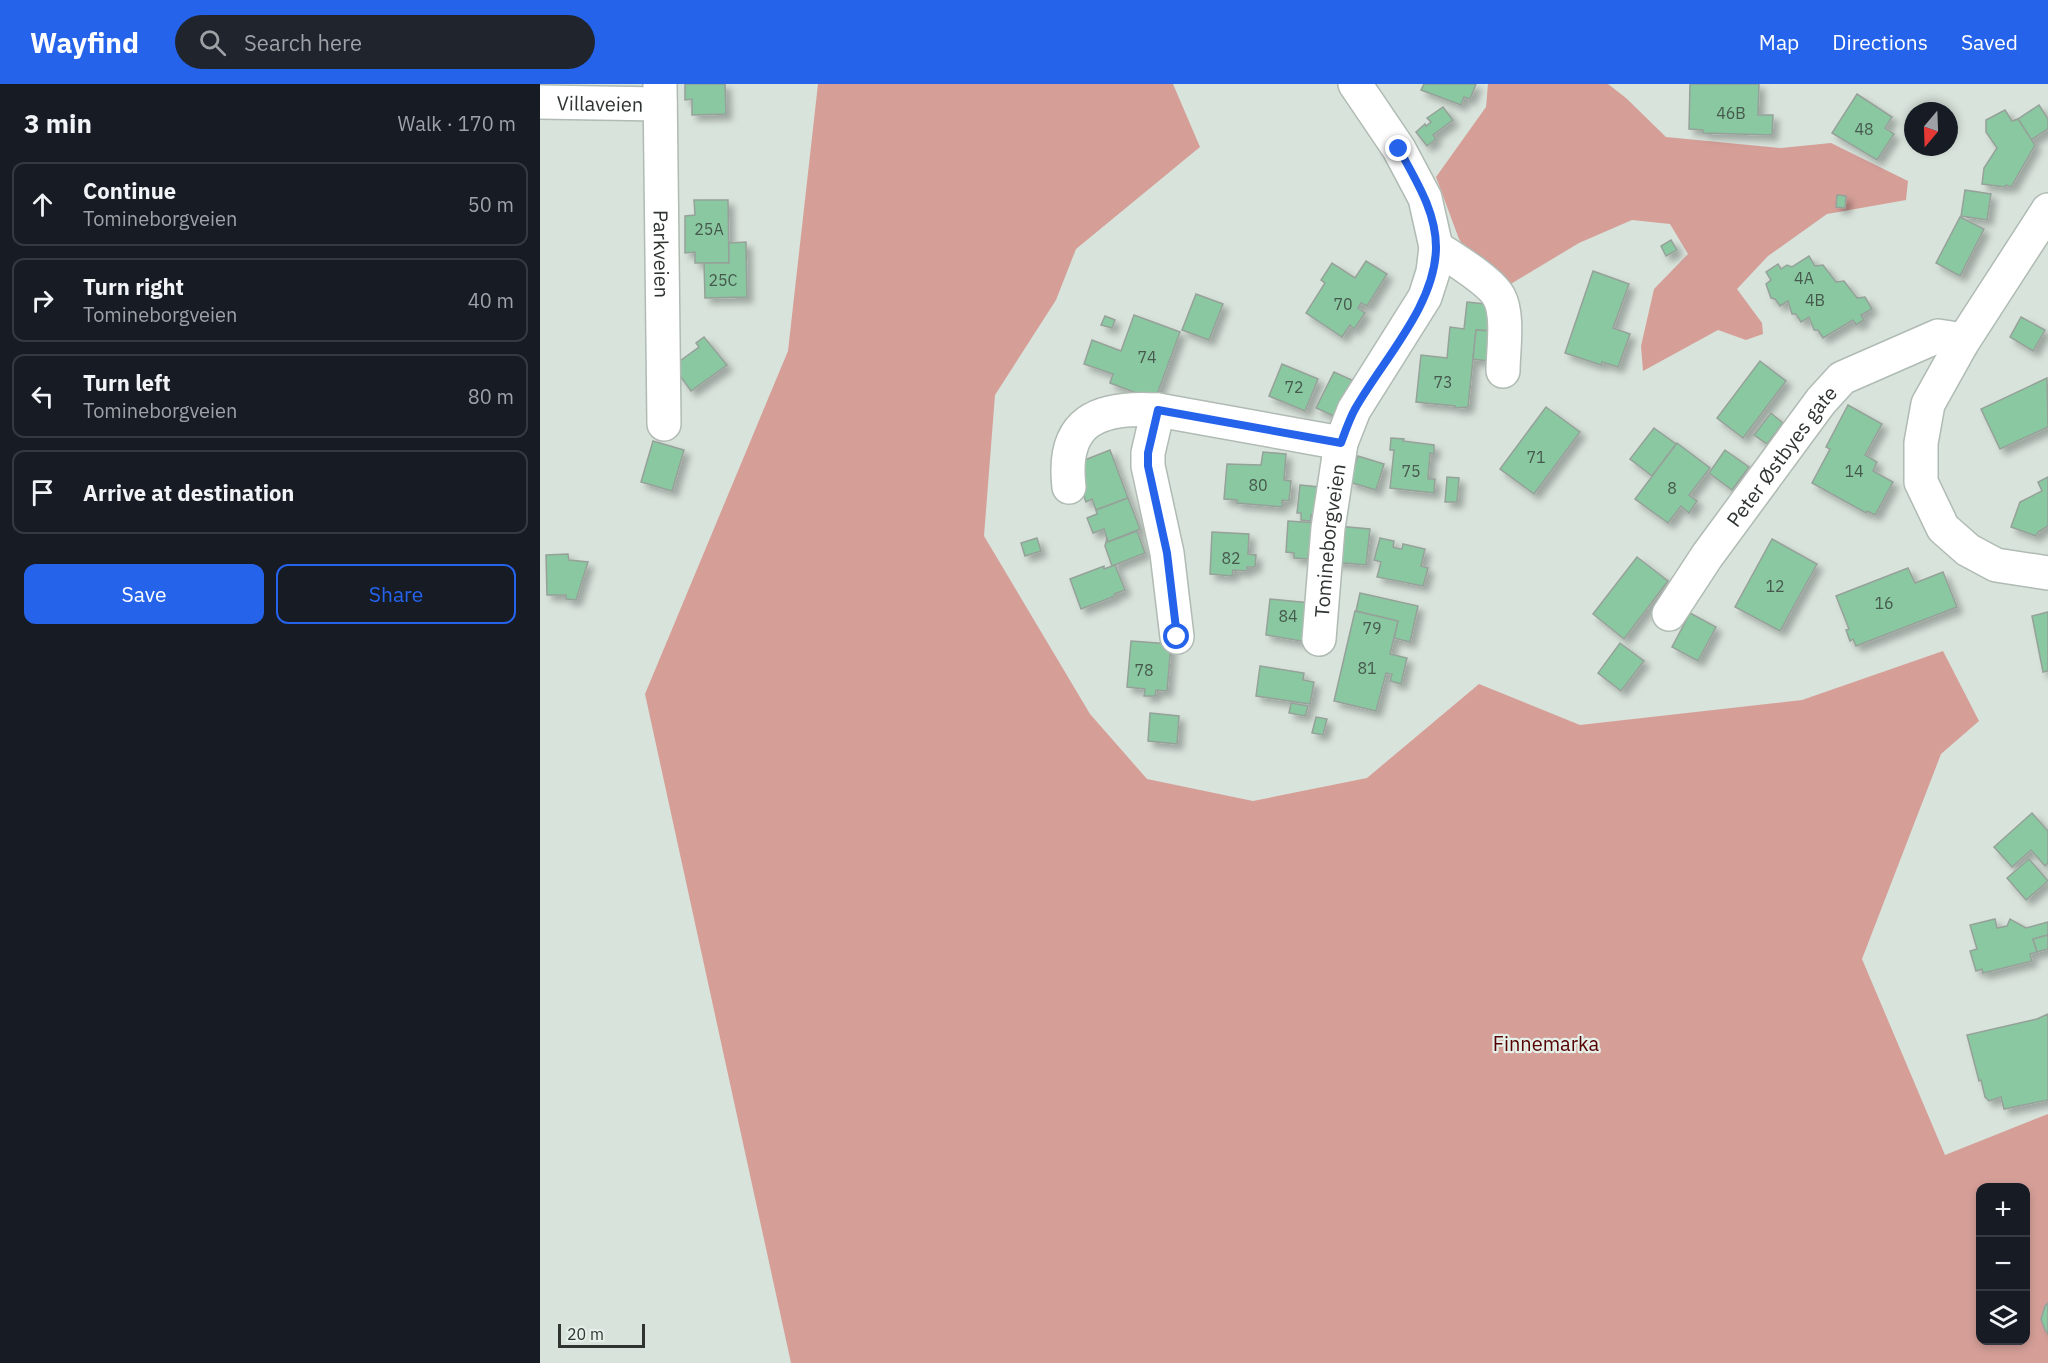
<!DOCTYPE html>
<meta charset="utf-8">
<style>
:root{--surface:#171b24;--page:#20242c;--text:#f1f3f6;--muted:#9ea1a6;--line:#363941;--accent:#2563eb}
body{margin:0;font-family:"IBM Plex Sans",sans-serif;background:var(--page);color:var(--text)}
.controls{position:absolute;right:18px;bottom:18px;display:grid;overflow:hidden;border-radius:12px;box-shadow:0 3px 9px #0003}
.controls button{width:54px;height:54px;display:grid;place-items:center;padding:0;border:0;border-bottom:2px solid var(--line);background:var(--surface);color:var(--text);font:30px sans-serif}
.compass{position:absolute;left:1364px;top:18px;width:54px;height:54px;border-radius:50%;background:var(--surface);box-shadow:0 3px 9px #0003;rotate:199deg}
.scale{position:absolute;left:18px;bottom:15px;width:87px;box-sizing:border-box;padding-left:6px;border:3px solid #2f3431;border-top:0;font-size:16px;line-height:21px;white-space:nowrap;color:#2f3431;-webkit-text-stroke:4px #e5f0e8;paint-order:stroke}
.stop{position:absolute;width:18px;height:18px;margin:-14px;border:4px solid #2563eb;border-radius:50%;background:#fff}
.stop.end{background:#2563eb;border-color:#fff;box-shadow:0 2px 6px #0008}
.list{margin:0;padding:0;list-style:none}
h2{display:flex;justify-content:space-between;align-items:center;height:78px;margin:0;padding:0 24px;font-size:26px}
h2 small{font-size:20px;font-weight:400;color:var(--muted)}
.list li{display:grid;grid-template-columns:39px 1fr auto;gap:18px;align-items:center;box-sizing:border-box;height:84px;margin:0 12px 12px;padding:0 12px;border:2px solid var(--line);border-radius:12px}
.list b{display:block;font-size:22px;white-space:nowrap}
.list p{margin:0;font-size:20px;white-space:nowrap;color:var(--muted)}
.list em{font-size:20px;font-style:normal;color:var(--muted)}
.actions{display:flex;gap:12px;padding:18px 24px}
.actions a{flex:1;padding:14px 0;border:2px solid var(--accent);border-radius:12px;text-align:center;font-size:21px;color:var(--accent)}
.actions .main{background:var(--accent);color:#fff}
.icon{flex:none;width:33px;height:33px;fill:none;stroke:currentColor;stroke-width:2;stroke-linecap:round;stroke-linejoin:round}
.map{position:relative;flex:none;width:1508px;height:1279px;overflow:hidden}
header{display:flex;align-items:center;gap:36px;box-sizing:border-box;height:84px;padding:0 30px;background:var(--accent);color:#fff}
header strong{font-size:28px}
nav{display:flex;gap:33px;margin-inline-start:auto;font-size:21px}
.search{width:420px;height:54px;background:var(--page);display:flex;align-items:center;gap:15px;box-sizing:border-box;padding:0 21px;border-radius:33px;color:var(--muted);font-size:22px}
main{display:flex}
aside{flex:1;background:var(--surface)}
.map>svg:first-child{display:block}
.green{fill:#d59f98;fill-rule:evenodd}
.building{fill:#89c8a0;stroke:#96a19a;stroke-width:1.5;filter:url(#shadow)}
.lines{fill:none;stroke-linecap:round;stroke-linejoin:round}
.minor-casing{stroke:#afbbb3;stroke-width:36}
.minor{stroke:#fff;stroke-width:33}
.route{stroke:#2563eb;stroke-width:8}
.labels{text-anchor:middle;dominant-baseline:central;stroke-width:4.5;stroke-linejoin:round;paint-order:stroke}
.number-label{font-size:16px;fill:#46594d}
.street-label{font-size:20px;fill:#2f3431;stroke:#e5f0e8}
.park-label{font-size:20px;fill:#570004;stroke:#e5f0e8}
</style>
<header>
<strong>Wayfind</strong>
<div class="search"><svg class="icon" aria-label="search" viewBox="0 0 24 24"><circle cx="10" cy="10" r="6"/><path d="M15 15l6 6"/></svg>Search here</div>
<nav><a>Map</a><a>Directions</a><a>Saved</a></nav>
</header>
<main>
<aside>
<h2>3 min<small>Walk · 170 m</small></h2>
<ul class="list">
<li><svg class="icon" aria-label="ahead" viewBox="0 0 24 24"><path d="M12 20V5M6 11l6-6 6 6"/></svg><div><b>Continue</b><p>Tomineborgveien</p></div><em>50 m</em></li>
<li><svg class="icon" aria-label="right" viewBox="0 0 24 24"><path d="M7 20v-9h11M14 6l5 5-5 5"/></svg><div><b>Turn right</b><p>Tomineborgveien</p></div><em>40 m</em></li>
<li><svg class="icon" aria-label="left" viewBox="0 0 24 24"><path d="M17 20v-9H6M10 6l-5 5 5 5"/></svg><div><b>Turn left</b><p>Tomineborgveien</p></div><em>80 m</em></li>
<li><svg class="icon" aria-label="arrive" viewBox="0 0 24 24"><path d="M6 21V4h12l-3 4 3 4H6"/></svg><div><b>Arrive at destination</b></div></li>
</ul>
<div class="actions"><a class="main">Save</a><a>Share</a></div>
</aside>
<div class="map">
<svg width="1508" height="1279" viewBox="0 0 1508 1279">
<defs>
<filter id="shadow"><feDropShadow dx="5.5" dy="5.5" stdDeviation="3" flood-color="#0004"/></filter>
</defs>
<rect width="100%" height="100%" fill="#d8e3db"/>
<g class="green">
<path d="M278,0H633L660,63L536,165L516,216L455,311L444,452L550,630L607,695L713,717L827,694L939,600L1040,641L1262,616L1403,567L1439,637L1401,670L1322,875L1405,1071L1508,1030V1279H251L105,610L248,267ZM1440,1104H1486V1256H1440Z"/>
<polygon points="948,0 1068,0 1086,14 1126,53 1241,64 1291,59 1368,97 1366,116 1287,130 1228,172 1197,205 1222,239 1223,250 1206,256 1178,246 1103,287 1101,262 1114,205 1148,170 1130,140 1092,136 1039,159 969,201 932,176 919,155 896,93 946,23"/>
</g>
<g class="building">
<polygon points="145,0 185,0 186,30 152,31 152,15 145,16"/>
<polygon points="884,0 936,0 930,15 924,13 921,21 881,6"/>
<polygon points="1150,0 1219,0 1218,31 1233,31 1232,51 1163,49 1163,46 1149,45"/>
<polygon points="1317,10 1352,33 1345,44 1354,50 1337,76 1292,49"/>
<polygon points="1499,21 1508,35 1508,45 1491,56 1478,35"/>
<polygon points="903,23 913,36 893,51 896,55 887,62 876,48 885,40 886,42 891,38 887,34"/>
<polygon points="1465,26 1472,37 1478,35 1495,61 1471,103 1466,101 1465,103 1442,100 1444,84 1457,64 1446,48 1446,36"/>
<polygon points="1425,106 1451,110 1447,136 1421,132"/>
<polygon points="1297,111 1306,112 1305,124 1296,123"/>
<polygon points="154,116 188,116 189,179 155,179 155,168 145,169 145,132 155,131"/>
<polygon points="1420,133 1444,145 1420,192 1396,179"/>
<polygon points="1131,156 1137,166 1126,172 1121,162"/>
<polygon points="206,158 207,213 165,214 164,179 189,179 189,159"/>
<polygon points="1269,172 1275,182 1283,181 1296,198 1304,197 1317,214 1325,213 1332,225 1321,231 1324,236 1316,241 1313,236 1283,254 1278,246 1274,246 1269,233 1261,238 1256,230 1252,230 1248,217 1240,222 1235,215 1231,214 1226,200 1231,196 1226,188 1238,180 1241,185 1247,181 1252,183"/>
<polygon points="826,177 847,190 827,222 821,219 818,224 825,229 814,245 810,241 802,253 766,229 785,199 781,196 792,179 815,194"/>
<polygon points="1053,187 1089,200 1073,244 1090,250 1078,283 1062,278 1061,281 1025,269"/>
<polygon points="656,210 683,220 669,256 642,246"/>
<polygon points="927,218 954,221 951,247 936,246 928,323 915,324 915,322 876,318 881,271 907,274 910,243 924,245"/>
<polygon points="594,231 640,248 615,316 570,299 573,290 544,280 552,256 581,267"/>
<polygon points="565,232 575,236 572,244 561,241"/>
<polygon points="1481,233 1505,246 1493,267 1470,253"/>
<polygon points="936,246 951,247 948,277 933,275"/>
<polygon points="164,253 187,281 151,307 133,282 159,263 156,259"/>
<polygon points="1220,277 1246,297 1203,354 1177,334"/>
<polygon points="742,280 778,295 765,327 729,312"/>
<polygon points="794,288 814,297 796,333 776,324"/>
<polygon points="1507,294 1508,343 1460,365 1441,325"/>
<polygon points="1308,321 1342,340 1325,371 1337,378 1333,387 1353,398 1335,431 1327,427 1326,429 1272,399 1290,365 1286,363"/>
<polygon points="1006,323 1040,348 994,410 960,385"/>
<polygon points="1231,329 1243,339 1227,360 1214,351"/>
<polygon points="1114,344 1136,360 1112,392 1090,375"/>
<polygon points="851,354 864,355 863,357 894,361 894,370 890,369 888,395 895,395 894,409 850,404 854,366 850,366"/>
<polygon points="113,357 144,366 132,407 101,398"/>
<polygon points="1137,359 1170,384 1149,411 1157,417 1149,429 1141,422 1128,439 1095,415"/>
<polygon points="570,366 588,414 556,426 552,415 546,418 541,404 546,402 537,379"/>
<polygon points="1185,366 1209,383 1192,406 1169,389"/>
<polygon points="723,368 746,370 744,396 751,397 749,417 742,416 742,423 697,419 697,416 684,415 687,380 721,381"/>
<polygon points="818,372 844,380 836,406 809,398"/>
<polygon points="907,393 919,394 917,418 905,418"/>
<polygon points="1508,393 1508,442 1498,448 1496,452 1471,443 1480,418 1502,407 1498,398"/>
<polygon points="760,401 779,403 776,431 771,431 771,437 761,436 761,429 757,429"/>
<polygon points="588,414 600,445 568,458 564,445 553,449 547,434 557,430 556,426"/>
<polygon points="748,437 778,439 775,470 768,470 768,475 754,474 754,469 746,468"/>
<polygon points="797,442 830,445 826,481 794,478"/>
<polygon points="597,447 605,469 572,482 565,462 567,454 568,458"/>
<polygon points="672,448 709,450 708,470 716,471 715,483 707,483 707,487 693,486 692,492 670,490"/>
<polygon points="497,454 501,467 485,472 481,459"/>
<polygon points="840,454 854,457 853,463 860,465 862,465 863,460 885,465 881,482 888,484 883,502 837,493 841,478 834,476"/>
<polygon points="1232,455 1277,480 1240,547 1195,523"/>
<polygon points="28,470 29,476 48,478 36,516 26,515 26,511 7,511 6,471"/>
<polygon points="1097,473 1128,497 1084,555 1053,530"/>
<polygon points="575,481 585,506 574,510 575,512 541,525 530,495 564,482 564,485"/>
<polygon points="1368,484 1375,499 1403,488 1417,523 1316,562 1313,555 1310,557 1306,546 1309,545 1296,512"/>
<polygon points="820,509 878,522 870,558 854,554 858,537 816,527"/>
<polygon points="730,515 771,519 767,558 726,551"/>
<polygon points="815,527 858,537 850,570 867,574 861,600 850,597 852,590 846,589 836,627 794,617"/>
<polygon points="1508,528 1508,587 1503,588 1492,532"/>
<polygon points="1150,529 1176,543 1158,577 1132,563"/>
<polygon points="591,557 631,560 627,607 616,606 615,612 604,612 605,605 587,603"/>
<polygon points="1080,559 1104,577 1081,607 1058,589"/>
<polygon points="720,582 764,589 763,596 774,598 770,620 716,612"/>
<polygon points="751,619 768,622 765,632 749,629"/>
<polygon points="610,629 639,632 637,660 608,657"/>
<polygon points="776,633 787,635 783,651 772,649"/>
<polygon points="1492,729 1508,747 1508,779 1505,782 1491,766 1472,783 1454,763"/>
<polygon points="1489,775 1508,797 1486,816 1467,794"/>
<polygon points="1455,835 1457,844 1467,842 1470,835 1486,844 1508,838 1508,851 1493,855 1497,868 1490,870 1492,877 1443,889 1442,885 1436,887 1430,867 1437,865 1430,841"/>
<polygon points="1508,851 1508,865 1497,868 1493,855"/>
<polygon points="1508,930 1508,1016 1464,1025 1461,1013 1449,1017 1445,1013 1441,996 1439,997 1427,951 1497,935"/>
<polygon points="1508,1219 1508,1250 1505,1246 1501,1235 1505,1222"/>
</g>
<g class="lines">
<defs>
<g id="minor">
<path id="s1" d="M120,0L124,340"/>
<path id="s2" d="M0,18L120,20"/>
<polyline points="1508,126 1422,259 1388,320 1381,359 1381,398 1403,444 1428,466 1456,481 1508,489"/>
<path d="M896,163C912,174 951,197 959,213C969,231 963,267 963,287"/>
<polyline points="618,326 608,369 608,382 627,469 637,553"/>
<path d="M529,403C521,336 559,322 618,326L801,359"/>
<path id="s3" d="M1129,530L1167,472L1281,317L1302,294L1398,252L1411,254L1422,259"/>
<path id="s4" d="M779,555L788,444L801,359L814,326L885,213L893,188L896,163L885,114L859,65L815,0"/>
</g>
</defs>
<use href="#minor" class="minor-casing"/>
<use href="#minor" class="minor"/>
</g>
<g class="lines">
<path class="route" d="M637,553L627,469L608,382V369L618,326L801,359C805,348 809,336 815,325C842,277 896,221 896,163C896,127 875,95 859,65"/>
</g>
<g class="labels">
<g class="number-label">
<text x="1191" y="29">46B</text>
<text x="1324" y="45">48</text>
<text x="169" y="145">25A</text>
<text x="1264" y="194">4A</text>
<text x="183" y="196">25C</text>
<text x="1275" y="216">4B</text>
<text x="803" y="220">70</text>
<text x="607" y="273">74</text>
<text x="903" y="298">73</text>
<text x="754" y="303">72</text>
<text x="996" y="373">71</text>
<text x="871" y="387">75</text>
<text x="1314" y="387">14</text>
<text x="718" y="401">80</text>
<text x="1132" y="404">8</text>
<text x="691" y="474">82</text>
<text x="1235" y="502">12</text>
<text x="1344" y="519">16</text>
<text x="748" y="532">84</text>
<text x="832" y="544">79</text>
<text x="827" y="584">81</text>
<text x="604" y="586">78</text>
</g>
<g class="street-label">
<text stroke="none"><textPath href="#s2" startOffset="60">Villaveien</textPath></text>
<text stroke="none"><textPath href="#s1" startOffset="170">Parkveien</textPath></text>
<text stroke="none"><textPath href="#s3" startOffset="194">Peter Østbyes gate</textPath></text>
<text stroke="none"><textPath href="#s4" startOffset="99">Tomineborgveien</textPath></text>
</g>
<g class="park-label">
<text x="1006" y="959">Finnemarka</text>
</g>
</g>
</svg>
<div class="controls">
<button>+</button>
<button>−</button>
<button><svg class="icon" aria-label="layers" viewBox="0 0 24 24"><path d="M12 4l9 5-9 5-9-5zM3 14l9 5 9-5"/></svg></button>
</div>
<svg class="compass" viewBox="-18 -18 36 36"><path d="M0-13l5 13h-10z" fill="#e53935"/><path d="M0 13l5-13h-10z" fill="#9ea1a6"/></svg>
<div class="scale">20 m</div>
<div class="stop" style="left:637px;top:553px"></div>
<div class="stop end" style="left:859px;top:65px"></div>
</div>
</main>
